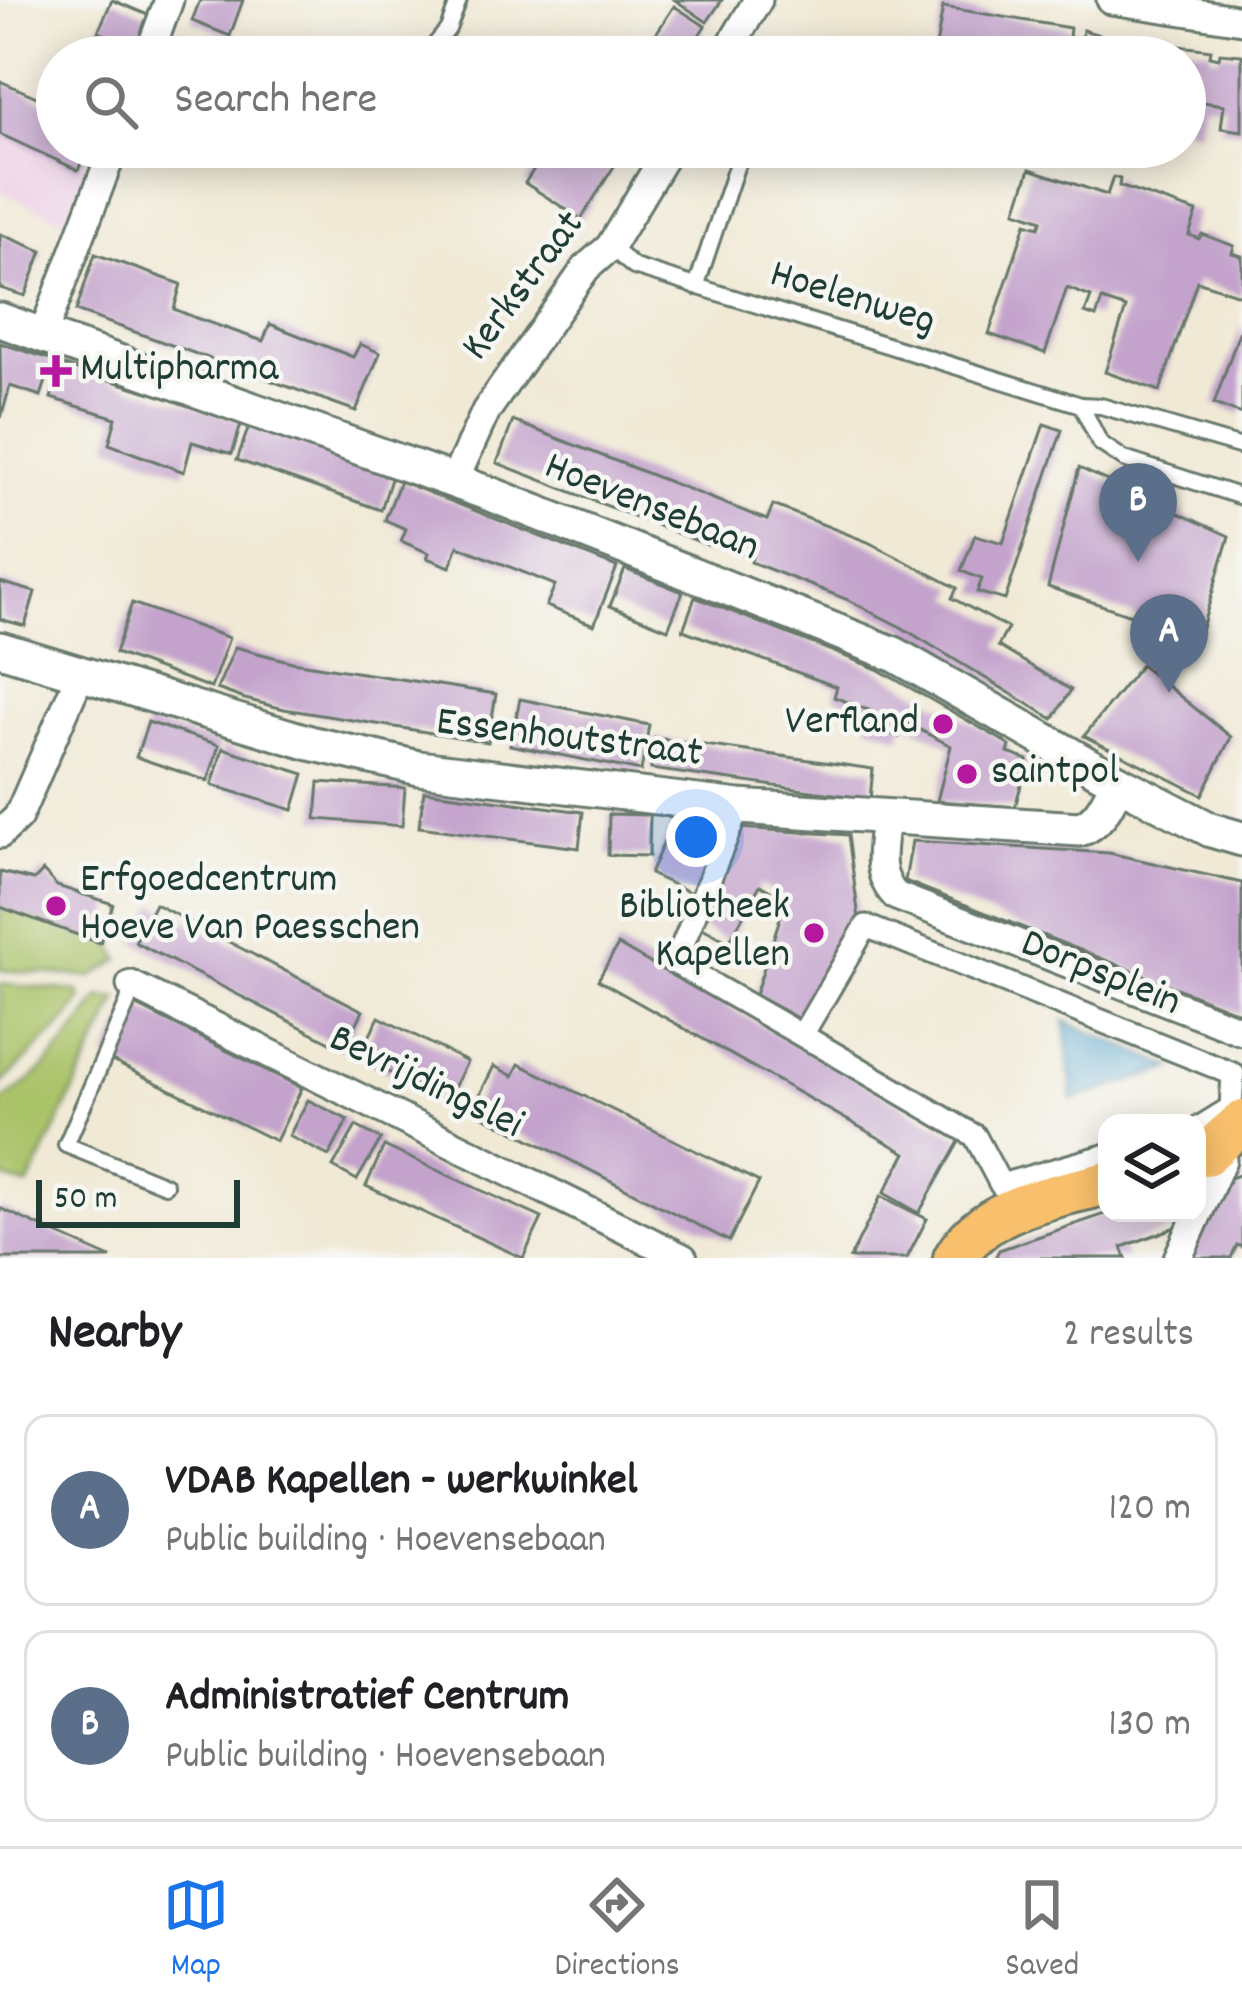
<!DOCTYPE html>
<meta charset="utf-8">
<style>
:root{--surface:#fff;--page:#f6f6f6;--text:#202124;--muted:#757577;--line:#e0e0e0;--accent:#1a73e8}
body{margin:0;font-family:Dekko,sans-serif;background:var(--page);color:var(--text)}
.controls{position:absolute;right:36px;bottom:36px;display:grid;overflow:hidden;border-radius:24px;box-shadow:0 6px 30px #0003}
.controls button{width:108px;height:108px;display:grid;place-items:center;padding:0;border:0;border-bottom:3px solid var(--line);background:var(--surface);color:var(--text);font:60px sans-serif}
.scale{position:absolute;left:36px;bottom:30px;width:204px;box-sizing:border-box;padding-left:12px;border:6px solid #1f3d34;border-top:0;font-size:33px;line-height:42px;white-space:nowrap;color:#1f3d34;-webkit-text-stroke:9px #f6f6f2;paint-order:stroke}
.you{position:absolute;left:696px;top:837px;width:42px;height:42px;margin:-30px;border:9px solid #fff;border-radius:50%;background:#1a73e8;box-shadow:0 0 0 18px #1a73e833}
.badge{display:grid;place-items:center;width:78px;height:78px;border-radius:50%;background:var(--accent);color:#fff;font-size:39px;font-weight:700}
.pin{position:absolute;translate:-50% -99px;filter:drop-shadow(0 3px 6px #0008)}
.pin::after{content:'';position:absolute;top:63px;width:42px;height:36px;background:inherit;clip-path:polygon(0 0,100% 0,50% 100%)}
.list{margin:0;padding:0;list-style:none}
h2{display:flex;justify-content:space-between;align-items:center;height:156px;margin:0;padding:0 48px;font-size:51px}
h2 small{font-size:39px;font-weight:400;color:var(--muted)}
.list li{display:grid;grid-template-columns:78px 1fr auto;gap:36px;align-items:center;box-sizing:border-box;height:192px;margin:0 24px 24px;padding:0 24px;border:3px solid var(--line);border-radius:24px}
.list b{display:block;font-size:45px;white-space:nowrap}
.list p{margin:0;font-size:39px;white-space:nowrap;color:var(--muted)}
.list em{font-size:39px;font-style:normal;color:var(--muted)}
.icon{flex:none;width:66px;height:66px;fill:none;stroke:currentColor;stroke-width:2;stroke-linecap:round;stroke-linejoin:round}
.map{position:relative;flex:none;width:1242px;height:1258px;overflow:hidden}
.search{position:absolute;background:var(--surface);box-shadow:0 6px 30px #0003;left:36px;right:36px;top:36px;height:132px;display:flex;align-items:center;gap:30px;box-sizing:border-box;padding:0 42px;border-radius:66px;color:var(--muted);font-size:45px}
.sheet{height:588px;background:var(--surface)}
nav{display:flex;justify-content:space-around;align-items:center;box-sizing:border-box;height:168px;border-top:3px solid var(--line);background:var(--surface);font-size:33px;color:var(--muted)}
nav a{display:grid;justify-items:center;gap:6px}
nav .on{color:var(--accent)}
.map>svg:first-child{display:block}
.built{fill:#eed0e8}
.green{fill:#aac268;stroke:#64804e;stroke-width:3}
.water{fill:#57a5d0;stroke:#3b7182;stroke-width:3}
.building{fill:#c3a2cc}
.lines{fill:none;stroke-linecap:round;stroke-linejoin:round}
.service-casing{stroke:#68796c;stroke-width:20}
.pedestrian-casing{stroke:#68796c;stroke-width:27}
.minor-casing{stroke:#68796c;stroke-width:33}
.tertiary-casing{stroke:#68796c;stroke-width:39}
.primary-casing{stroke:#68796c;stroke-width:48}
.service{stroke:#fff;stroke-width:14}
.pedestrian{stroke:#fff;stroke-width:21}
.minor{stroke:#fff;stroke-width:27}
.tertiary{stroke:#fff;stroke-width:33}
.primary{stroke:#f8bf6c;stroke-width:42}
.poi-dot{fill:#b5179e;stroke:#f6f6f2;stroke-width:4.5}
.labels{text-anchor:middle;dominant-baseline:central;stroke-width:9;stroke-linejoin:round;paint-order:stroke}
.street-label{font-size:42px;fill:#1f3d34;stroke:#f6f6f2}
.poi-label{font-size:42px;fill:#1f3d34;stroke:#f6f6f2;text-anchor:start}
</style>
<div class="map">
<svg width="1242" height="1258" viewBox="0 0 1242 1258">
<rect width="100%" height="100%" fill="#f6f6f2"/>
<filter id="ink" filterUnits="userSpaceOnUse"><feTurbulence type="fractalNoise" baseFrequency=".00833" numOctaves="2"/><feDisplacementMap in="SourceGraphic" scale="24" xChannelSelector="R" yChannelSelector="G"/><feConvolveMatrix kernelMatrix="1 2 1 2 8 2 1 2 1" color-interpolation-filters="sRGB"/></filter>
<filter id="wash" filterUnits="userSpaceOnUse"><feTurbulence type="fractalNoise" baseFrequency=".004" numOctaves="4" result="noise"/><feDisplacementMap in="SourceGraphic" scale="48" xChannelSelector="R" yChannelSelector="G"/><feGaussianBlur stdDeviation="2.7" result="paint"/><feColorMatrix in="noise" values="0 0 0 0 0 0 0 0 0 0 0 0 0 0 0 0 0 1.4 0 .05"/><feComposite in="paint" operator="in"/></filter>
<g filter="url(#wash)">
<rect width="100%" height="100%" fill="#f0e9d5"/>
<polygon class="built" points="0,82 57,147 103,147 63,220 0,191"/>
<g class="green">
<polygon points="0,903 111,941 120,960 92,977 0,970"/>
<polygon points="0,984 77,991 82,998 66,1021 0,1085"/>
<path d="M100,997L118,999L28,1186L0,1177V1101C41,1080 74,1035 100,997Z"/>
</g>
<polygon class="water" points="1065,1021 1174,1068 1072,1100"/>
<g id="blocks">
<g class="building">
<polygon points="112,0 148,15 136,47 98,32"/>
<polygon points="200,0 243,0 230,36 192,21"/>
<polygon points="675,0 722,0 707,22"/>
<polygon points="674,6 705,26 685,57 641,57"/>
<polygon points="943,7 1070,28 1069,37 1082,39 1083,30 1103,36 1211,50 1210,56 1219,58 1220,53 1242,55 1242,131 1221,128 1224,105 1203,102 1198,132 1185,128 1185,57 983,57 970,53 969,57 934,57"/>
<polygon points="97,38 133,53 132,57 89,57"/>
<polygon points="0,81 57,106 57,147 90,147 78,170 0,134"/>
<polygon points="548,147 562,147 577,157 583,147 626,147 581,219 525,183"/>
<polygon points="1030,169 1107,195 1113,177 1120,179 1119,186 1197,212 1189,235 1199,239 1202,234 1234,246 1232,253 1242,256 1242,296 1197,281 1160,391 1105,372 1126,308 1102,300 1096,317 1085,313 1091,297 1067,288 1045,353 989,334 1026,223 1039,227 1042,220 1016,211"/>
<polygon points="0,234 42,251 25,296 0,288"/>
<polygon points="95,254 181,284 174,309 196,318 263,341 270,324 353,357 360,344 380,353 356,411 76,311"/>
<polygon points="1242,324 1242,414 1214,404"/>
<polygon points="0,343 53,360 41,396 10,386 1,418"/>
<polygon points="61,365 242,421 232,454 192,442 184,472 109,444 116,418 51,398"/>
<polygon points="513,421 767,520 773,505 868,542 957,588 952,598 1008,628 998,646 1071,690 1053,719 901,627 846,599 751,562 752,557 712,541 710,546 497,463"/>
<polygon points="1044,424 1062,430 1005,600 977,592 982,579 961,571 975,535 1003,543"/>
<polygon points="249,426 392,476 381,510 237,460"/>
<polygon points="1079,468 1229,536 1199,638 1048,587"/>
<polygon points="400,481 617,567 594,625 546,606 555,585 458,546 450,567 427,558 429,553 401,541 406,529 385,520"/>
<polygon points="625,569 683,592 668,629 610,606"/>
<polygon points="0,582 35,592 25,626 0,619"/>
<polygon points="695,597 877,669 1000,739 1010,746 1008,753 1028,760 1015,807 937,801 951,746 905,722 899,737 867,724 871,711 834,697 837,687 683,630"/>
<polygon points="132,603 229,638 211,688 115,653"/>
<polygon points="235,647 292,662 496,694 488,742 284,709 245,699 217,689"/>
<polygon points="1141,665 1231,737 1202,795 1084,736"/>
<polygon points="520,699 649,725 641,771 510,745"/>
<polygon points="148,722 219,745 208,781 136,757"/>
<polygon points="655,738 873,769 870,799 651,769"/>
<polygon points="223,748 304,774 293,810 212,785"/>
<polygon points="319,782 405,788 402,826 316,819"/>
<polygon points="424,791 583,812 579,848 419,827"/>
<polygon points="609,814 650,815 649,856 608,855"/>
<polygon points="674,818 731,821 698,896 650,874"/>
<polygon points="737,828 848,835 859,919 803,1021 755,995 786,900 760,885 729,942 695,924"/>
<polygon points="912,841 1109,853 1242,883 1242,1014 905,881"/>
<polygon points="43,871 57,886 113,904 100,943 0,907 0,872 34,880"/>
<polygon points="155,904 363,1011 344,1049 135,942"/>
<polygon points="618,945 961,1138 919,1213 884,1193 906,1153 598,980"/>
<polygon points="133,1004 302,1088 276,1141 106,1058"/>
<polygon points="379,1017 467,1062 447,1102 359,1057"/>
<polygon points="519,1064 759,1182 729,1241 472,1110 494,1066 513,1076"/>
<polygon points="308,1100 348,1120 329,1156 289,1136"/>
<polygon points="356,1126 381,1139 357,1180 333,1167"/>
<polygon points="384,1146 542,1218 523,1258 366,1186"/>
<polygon points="1242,1174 1242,1247 1237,1245 1231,1258 1187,1258 1221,1181"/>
<polygon points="881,1196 927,1219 907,1258 850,1258"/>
<polygon points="0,1208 50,1231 111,1258 0,1258"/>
<polygon points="1108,1213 1188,1213 1182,1225 1122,1247 1126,1258 995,1258 999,1250"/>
</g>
</g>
</g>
<g filter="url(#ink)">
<use href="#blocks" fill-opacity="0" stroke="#68796c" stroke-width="3"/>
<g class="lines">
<defs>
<g id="service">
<polyline points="425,57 448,29 459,0"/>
<polyline points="610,247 634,267 1081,405 1101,406 1242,447"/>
<polyline points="696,287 737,164 747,152 763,148"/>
<polyline points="1081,405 1100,443 1124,459 1242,497"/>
<polyline points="131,985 128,1002 66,1145 165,1185"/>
</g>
<g id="pedestrian">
<polyline points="739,807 675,963 813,1042"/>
<polyline points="1107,1155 1001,1185 975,1136 802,1035 866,926 1233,1074 1231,1108 1197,1129"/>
</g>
<g id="minor">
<polyline points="1111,0 1242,20"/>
<polyline points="148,57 169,0"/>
<polyline points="724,57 758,0"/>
<polyline points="43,334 114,147"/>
<polyline points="454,481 486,411 586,268 610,247 670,147"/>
<path d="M885,818C882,847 874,874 896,896L1242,1031"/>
<polyline points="0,834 18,817 80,675"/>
<polyline points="131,985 683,1258"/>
<polyline points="1178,1258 1222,1160"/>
</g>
<g id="tertiary">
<polyline points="0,320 490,494 894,654 1118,782 1211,830 1242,839"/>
<path d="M0,649L310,743L419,768L739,807L1079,829C1099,824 1109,800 1118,782"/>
</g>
<g id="primary">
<polyline points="1206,1154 1242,1122"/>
<path d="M955,1258C986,1205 1052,1198 1107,1183"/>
</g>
</defs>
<use href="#service" class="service-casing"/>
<use href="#pedestrian" class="pedestrian-casing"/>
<use href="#minor" class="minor-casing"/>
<use href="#tertiary" class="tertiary-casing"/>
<use href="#primary" class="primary-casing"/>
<use href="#service" class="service"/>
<use href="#pedestrian" class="pedestrian"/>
<use href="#minor" class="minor"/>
<use href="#tertiary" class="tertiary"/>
<use href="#primary" class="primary"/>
</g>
</g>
<g class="poi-dot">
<path d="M50 353h12v12h12v12h-12v12h-12v-12h-12v-12h12z"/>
<circle cx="943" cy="724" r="12"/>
<circle cx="967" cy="774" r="12"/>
<circle cx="56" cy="906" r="12"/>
<circle cx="814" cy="933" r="12"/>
</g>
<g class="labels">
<g class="street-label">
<text transform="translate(525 287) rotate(-53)">Kerkstraat</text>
<text transform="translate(852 300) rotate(17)">Hoelenweg</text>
<text transform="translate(651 509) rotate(22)">Hoevensebaan</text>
<text transform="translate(569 740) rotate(7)">Essenhoutstraat</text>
<text transform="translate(1100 975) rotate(22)">Dorpsplein</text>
<text transform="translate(425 1084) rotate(26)">Bevrijdingslei</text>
</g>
<g class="poi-label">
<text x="80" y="371">Multipharma</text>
<text x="919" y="724" text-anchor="end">Verfland</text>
<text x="991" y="774">saintpol</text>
<text x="80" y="882">Erfgoedcentrum<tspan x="80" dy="48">Hoeve Van Paesschen</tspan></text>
<text x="790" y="909" text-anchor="end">Bibliotheek<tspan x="790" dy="48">Kapellen</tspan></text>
</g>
</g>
</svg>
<div class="controls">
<button><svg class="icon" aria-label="layers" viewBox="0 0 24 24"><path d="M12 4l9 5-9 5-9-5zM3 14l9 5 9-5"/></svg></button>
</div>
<div class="scale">50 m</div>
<div class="you"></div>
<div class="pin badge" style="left:1169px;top:693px;background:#5c6f8a">A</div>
<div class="pin badge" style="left:1138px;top:562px;background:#5c6f8a">B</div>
<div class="search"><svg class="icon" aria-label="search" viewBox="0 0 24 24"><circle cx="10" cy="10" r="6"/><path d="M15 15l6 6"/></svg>Search here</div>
</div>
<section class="sheet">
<h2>Nearby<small>2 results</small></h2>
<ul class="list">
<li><span class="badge" style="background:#5c6f8a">A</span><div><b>VDAB Kapellen - werkwinkel</b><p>Public building · Hoevensebaan</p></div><em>120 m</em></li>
<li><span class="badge" style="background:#5c6f8a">B</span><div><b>Administratief Centrum</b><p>Public building · Hoevensebaan</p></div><em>130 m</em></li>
</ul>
</section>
<nav>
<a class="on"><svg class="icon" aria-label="map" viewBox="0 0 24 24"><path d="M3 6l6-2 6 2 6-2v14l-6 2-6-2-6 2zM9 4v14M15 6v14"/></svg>Map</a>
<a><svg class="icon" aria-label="directions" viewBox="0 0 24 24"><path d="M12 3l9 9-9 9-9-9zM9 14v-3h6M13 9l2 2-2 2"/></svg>Directions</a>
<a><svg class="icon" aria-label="saved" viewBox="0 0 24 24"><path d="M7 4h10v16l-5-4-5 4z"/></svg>Saved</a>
</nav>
